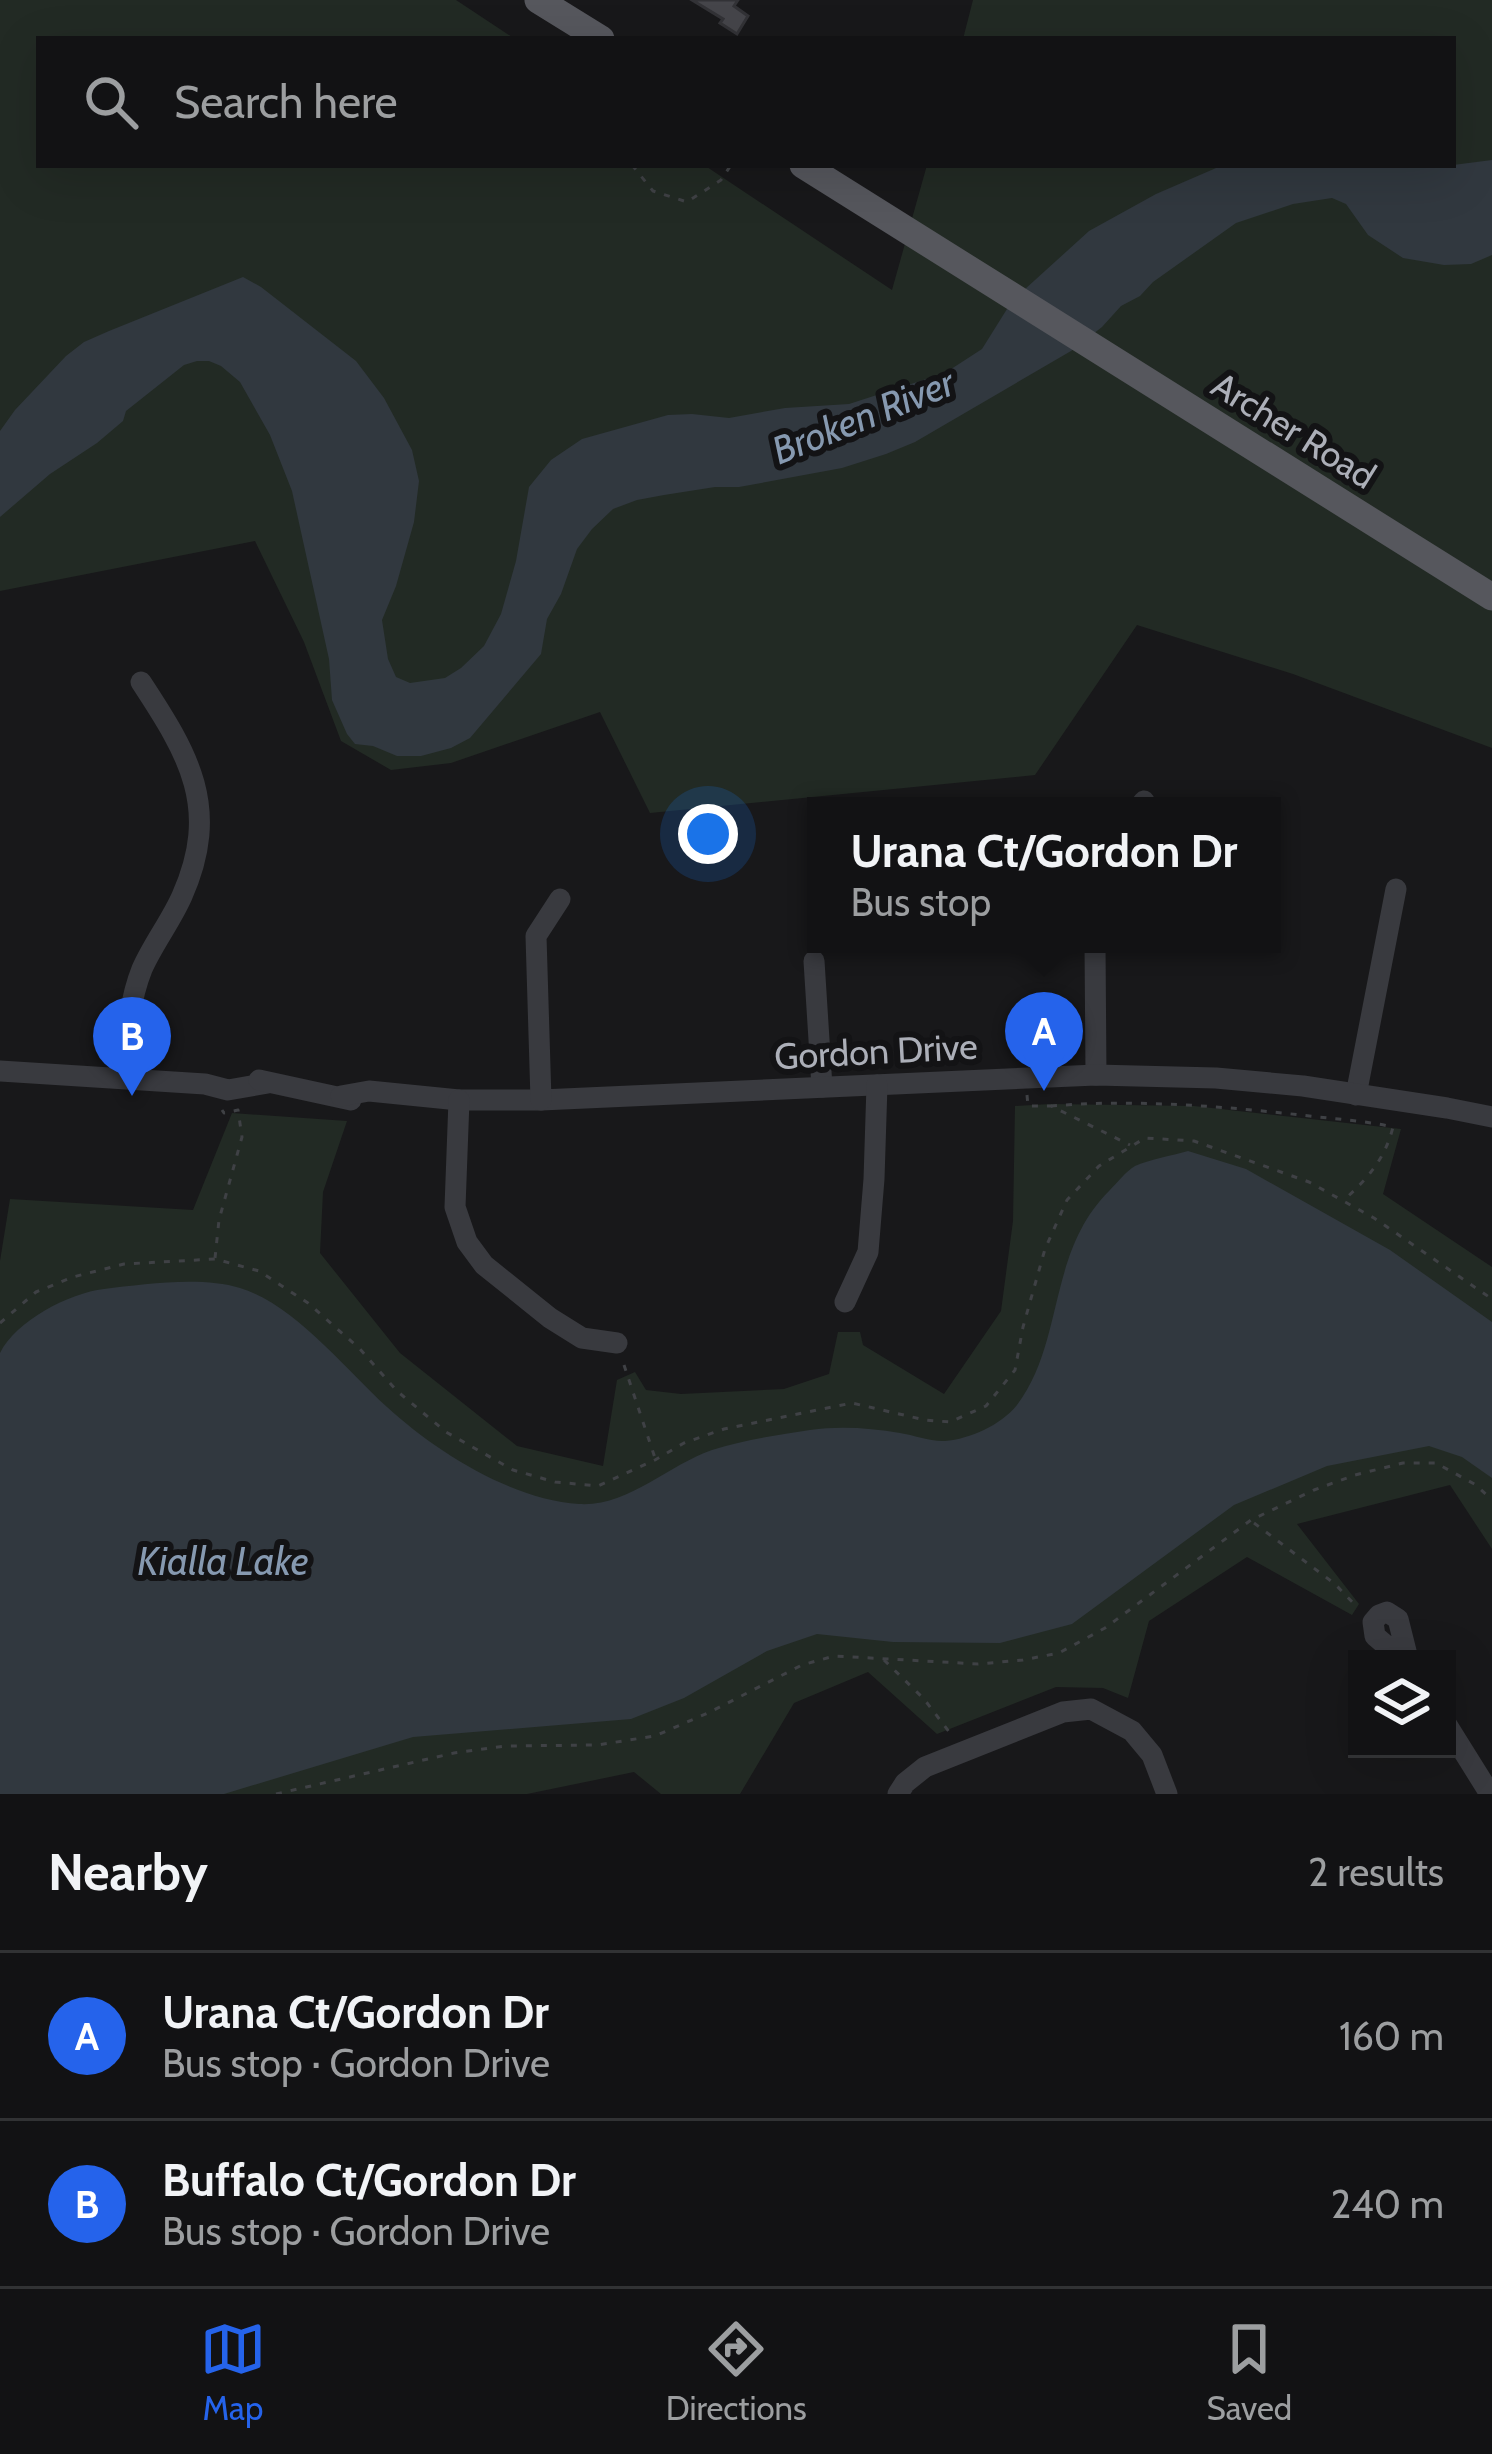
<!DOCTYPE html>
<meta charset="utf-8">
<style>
:root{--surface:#121214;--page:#1f2022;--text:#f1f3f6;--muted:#9c9ea0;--line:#313234;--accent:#2563eb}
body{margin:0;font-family:Cabin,sans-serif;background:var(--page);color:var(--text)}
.controls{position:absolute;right:36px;bottom:36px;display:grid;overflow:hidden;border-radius:0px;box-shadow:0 12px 48px #0002}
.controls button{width:108px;height:108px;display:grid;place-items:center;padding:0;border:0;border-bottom:3px solid var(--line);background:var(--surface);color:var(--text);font:60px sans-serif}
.you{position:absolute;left:708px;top:834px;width:42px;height:42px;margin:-30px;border:9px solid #fff;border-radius:50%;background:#1a73e8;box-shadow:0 0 0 18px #1a73e833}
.badge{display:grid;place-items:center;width:78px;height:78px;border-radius:50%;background:var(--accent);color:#fff;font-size:39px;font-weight:700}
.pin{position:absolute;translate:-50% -99px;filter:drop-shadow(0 3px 6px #0008)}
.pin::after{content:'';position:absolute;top:63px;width:42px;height:36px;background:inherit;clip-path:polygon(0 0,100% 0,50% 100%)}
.popup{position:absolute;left:807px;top:797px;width:474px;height:156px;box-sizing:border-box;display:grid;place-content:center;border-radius:0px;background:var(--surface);filter:drop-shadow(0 3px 9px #0005);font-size:39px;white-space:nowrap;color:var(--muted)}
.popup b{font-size:45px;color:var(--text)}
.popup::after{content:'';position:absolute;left:50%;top:100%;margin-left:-24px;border:24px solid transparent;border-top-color:var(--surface)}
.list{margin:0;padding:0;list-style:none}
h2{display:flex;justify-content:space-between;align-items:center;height:156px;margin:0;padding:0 48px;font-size:51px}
h2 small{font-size:39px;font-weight:400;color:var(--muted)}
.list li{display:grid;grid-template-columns:78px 1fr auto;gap:36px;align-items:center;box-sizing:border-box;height:168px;padding:0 48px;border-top:3px solid var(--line)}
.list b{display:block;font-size:45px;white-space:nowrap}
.list p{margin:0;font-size:39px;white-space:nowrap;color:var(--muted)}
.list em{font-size:39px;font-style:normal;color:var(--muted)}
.icon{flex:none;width:66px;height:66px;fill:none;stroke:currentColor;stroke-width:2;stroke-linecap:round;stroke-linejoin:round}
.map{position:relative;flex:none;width:1492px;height:1794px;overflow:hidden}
.search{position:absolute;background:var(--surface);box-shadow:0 12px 48px #0002;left:36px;right:36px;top:36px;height:132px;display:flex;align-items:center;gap:30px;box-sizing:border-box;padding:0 42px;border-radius:0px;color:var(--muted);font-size:45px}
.sheet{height:492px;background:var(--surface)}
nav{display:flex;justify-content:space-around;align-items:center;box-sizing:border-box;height:168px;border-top:3px solid var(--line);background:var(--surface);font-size:33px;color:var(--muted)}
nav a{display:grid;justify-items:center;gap:6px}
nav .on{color:var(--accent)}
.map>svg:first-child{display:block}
.green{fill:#222a24}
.water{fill:#31383f}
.building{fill:#45454a;stroke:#323236;stroke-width:3}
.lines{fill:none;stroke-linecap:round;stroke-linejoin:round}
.path{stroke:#3f4145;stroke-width:3;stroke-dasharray:6 9;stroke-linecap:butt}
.minor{stroke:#393a3f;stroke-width:21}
.major{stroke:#56575d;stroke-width:27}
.labels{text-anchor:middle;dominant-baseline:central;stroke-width:12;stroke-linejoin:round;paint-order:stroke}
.street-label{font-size:36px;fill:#acafb8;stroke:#131315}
.water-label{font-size:39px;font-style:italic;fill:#8699b0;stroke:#131315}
</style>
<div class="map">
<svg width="1492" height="1794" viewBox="0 0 1492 1794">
<rect width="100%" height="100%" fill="#18181a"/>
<g class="green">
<polygon points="0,0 456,0 515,39 39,39 39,165 704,165 892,290 927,165 1453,165 1453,39 963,39 973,0 1492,0 1492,748 1293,674 1137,625 1035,775 650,813 600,712 451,763 391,770 341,741 304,642 255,541 0,591"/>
<polygon points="1050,1104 1194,1106 1401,1129 1383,1194 1492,1267 1492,1549 1450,1485 1297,1524 1359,1604 1352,1615 1247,1557 1149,1621 1128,1698 1103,1688 1056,1687 937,1734 868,1672 794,1703 740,1794 661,1794 634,1772 527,1794 0,1794 0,1261 10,1199 193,1210 232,1113 347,1121 323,1192 320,1253 400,1353 517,1446 603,1466 617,1380 635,1372 646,1390 681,1394 784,1389 829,1374 838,1332 860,1332 863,1345 944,1394 1001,1311 1013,1221 1015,1106"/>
</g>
<g class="water">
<polygon points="1492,160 1492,255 1471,264 1444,265 1403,258 1368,235 1346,204 1332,198 1293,204 1236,223 1153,282 1140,296 1121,306 1102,327 1071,351 915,442 886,454 842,468 739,487 715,487 664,495 637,500 613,509 592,529 577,549 561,594 547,619 541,654 470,738 451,748 421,756 397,756 373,746 355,744 347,734 332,700 329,659 292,491 270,435 240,382 221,366 209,361 197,361 184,365 126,411 123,421 97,443 50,474 0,517 0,431 15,410 66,356 84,342 109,331 243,277 261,287 356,361 384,398 412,450 419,481 414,522 396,586 382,620 388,659 396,677 410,683 445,678 461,668 484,646 501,614 516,561 529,487 551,460 582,439 668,415 692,414 729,418 785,408 849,404 945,373 982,349 1012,301 1089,231 1156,194 1223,165 1453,165"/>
<path d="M1188,1151L1246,1169L1390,1250L1492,1322V1478L1462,1457L1429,1446L1327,1466L1234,1505L1072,1624L1000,1643L893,1642L817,1634L767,1651L684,1698L631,1719L413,1737L224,1794H0V1353C16,1321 69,1293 104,1289C144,1284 202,1276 240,1288C294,1304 346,1370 387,1407C435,1451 512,1500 579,1504C628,1507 668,1465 712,1450C744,1440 777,1435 810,1430C840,1426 870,1428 900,1433C914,1435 931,1442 945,1441C970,1439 1001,1425 1017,1405C1065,1341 1047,1253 1109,1191C1117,1183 1126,1171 1135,1166C1151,1159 1171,1156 1188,1151Z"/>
</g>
<polygon class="building" points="692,0 738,0 734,6 748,16 737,34 720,23 723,19"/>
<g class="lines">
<g class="path">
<polyline points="632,165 653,191 687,202 721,180 731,165"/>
<polyline points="1027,1095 1028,1106 1051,1106 1130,1145"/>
<path d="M1051,1106C1134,1099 1219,1106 1301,1115C1332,1119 1362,1120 1393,1127C1385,1159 1368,1178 1344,1200"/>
<polyline points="215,1258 219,1220 242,1137 238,1110 224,1113 222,1110"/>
<polyline points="0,1323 36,1292 73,1277 124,1264 215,1259 259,1271 308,1303 360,1349 397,1391 446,1432 513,1470 555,1482 598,1486 655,1460 684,1443 724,1429 852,1403 925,1420 950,1422 986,1406 1015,1370 1023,1327 1045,1249 1067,1200 1099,1166 1145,1138 1194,1141 1309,1182 1374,1218 1492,1299"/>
<polyline points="624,1365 655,1458"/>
<polyline points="1254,1523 1335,1584 1358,1608"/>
<polyline points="884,1660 924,1699 950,1733"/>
<polyline points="276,1794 454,1753 506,1746 597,1745 655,1736 710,1712 802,1665 834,1656 978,1664 1023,1660 1059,1653 1105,1628 1251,1520 1314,1490 1355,1475 1403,1463 1436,1463 1476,1485 1492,1500"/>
</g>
<g class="minor">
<polyline points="1140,806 1144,801"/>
<polyline points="1095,944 1096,1075"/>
<polyline points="814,961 822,1087"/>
<polyline points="0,1071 205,1084 228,1090 268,1083"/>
<path d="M124,1078C127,1041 128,1004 142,969C153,944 171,921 182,896C221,808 189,755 141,682"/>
<polyline points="259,1080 351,1100"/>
<polyline points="1356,1095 1396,889"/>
<polyline points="341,1096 369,1091 459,1100 541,1100 1096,1075 1216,1078 1303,1086 1447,1108 1492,1117"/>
<polyline points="459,1100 455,1207 467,1242 484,1265 550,1318 582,1338 617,1343"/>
<polyline points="541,1100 536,936 560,899"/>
<polyline points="845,1302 868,1252 874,1179 877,1085"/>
<polyline points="1402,1659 1375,1636 1373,1622 1379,1615 1387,1612 1398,1619 1408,1659"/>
<polyline points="1447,1725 1490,1794"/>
<polyline points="898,1794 905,1783 925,1767 1063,1712 1091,1709 1132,1731 1152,1755 1167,1794"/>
</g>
<g class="major">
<polyline points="538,0 601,39"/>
<polyline points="803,165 1492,597"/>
</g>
</g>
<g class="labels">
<g class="street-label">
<text transform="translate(1294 430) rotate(32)">Archer Road</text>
<text transform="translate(876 1051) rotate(-3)">Gordon Drive</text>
</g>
<g class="water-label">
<text transform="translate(863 416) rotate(-22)">Broken River</text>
<text x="223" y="1561">Kialla Lake</text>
</g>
</g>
</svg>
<div class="controls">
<button><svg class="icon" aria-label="layers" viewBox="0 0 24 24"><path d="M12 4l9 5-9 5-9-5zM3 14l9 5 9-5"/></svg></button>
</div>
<div class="you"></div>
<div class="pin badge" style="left:1044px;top:1091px">A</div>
<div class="popup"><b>Urana Ct/Gordon Dr</b>Bus stop</div>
<div class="pin badge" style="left:132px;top:1096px">B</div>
<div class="search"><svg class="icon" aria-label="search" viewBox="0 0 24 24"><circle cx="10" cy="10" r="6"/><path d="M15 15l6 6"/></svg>Search here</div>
</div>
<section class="sheet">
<h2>Nearby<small>2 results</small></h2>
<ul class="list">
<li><span class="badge">A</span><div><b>Urana Ct/Gordon Dr</b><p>Bus stop · Gordon Drive</p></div><em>160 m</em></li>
<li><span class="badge">B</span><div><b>Buffalo Ct/Gordon Dr</b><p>Bus stop · Gordon Drive</p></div><em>240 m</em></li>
</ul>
</section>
<nav>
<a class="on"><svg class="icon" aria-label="map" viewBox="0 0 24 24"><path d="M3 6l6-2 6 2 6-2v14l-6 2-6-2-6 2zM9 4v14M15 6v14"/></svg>Map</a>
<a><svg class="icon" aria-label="directions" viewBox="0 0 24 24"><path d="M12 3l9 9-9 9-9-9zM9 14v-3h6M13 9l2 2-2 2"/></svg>Directions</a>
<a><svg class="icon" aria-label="saved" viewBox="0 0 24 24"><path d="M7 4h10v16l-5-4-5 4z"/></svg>Saved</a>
</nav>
